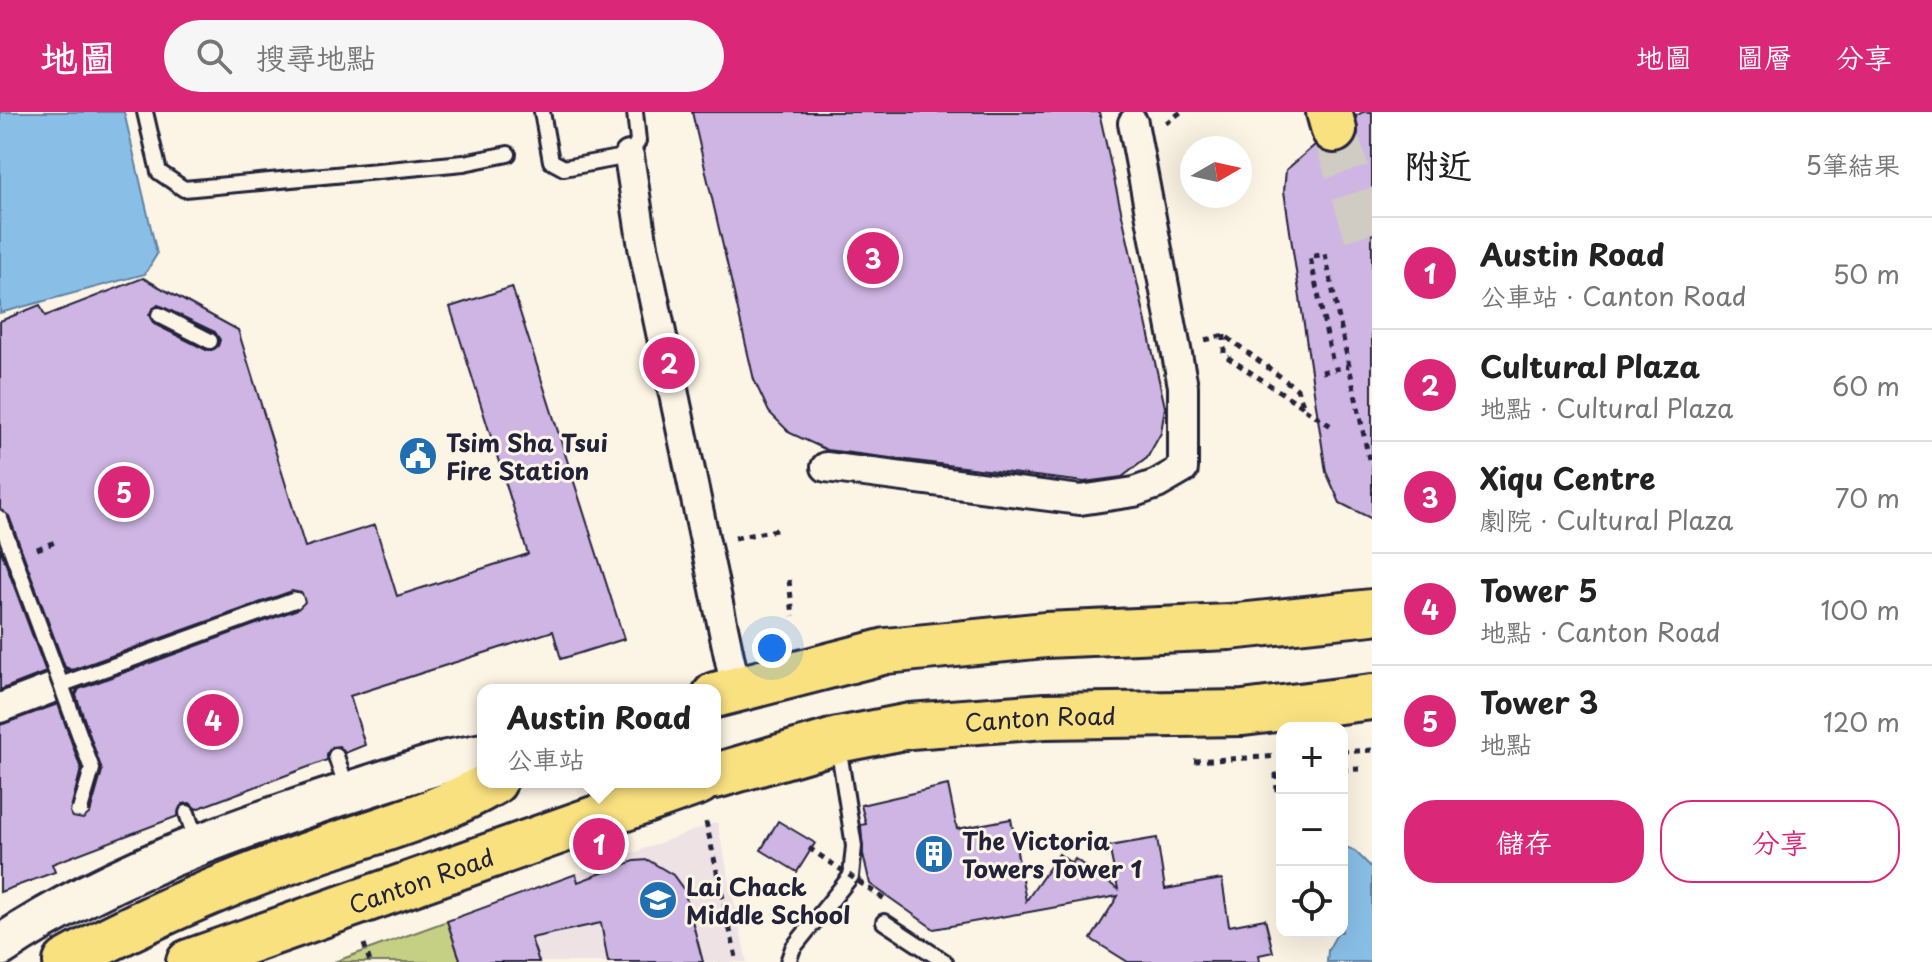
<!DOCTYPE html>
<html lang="zh-TW">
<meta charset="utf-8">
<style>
:root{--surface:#fff;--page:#f6f6f6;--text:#222;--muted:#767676;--line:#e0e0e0;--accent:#db2777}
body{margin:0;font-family:"Playpen Sans","LXGW WenKai TC",sans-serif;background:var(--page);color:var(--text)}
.controls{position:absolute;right:24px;bottom:24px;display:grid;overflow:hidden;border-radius:16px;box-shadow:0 8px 32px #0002}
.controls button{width:72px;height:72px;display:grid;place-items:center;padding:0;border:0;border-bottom:2px solid var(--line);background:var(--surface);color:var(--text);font:40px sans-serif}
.compass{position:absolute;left:1180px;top:24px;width:72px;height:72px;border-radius:50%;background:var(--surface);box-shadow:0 8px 32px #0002;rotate:81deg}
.you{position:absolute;left:772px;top:536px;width:28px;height:28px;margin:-20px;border:6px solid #fff;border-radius:50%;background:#1a73e8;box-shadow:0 0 0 12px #1a73e833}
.badge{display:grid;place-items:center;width:52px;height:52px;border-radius:50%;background:var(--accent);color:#fff;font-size:26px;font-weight:700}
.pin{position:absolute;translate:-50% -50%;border:4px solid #fff;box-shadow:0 2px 8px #0006}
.popup{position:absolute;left:477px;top:572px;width:244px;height:104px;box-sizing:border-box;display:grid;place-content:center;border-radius:16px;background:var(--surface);filter:drop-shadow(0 2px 6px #0005);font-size:26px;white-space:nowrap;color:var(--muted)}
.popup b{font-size:30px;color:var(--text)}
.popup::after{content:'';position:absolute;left:50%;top:100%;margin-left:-16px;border:16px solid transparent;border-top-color:var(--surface)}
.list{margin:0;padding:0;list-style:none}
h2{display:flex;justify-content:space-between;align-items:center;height:104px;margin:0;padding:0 32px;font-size:34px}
h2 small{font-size:26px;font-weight:400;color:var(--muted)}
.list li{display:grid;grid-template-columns:52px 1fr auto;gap:24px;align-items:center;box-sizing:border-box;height:112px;padding:0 32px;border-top:2px solid var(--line)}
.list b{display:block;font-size:30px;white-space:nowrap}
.list p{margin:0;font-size:26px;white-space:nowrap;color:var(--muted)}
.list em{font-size:26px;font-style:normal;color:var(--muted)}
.actions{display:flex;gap:16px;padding:24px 32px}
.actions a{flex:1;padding:18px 0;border:2px solid var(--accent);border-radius:32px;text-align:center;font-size:28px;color:var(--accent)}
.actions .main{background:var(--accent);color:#fff}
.icon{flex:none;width:44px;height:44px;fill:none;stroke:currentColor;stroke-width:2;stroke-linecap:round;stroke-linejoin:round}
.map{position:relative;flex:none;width:1372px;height:850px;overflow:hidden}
header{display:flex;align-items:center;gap:48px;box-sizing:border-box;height:112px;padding:0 40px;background:var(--accent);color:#fff}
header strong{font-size:38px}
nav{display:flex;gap:44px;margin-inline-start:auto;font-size:28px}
.search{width:560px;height:72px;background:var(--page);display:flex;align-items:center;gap:20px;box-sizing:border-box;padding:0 28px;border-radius:44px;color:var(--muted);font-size:30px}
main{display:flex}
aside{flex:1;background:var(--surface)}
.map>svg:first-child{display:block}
.built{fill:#eee2e5}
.green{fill:#c5d084;stroke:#747960;stroke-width:2}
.water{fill:#89bfe7;stroke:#6080a2;stroke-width:2}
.building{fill:#ceb5e4;stroke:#22223b;stroke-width:2;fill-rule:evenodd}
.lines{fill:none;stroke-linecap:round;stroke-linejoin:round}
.primary-tunnel{stroke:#d0cbc3;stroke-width:44;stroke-dasharray:44 22;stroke-linecap:butt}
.lane-casing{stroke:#22223b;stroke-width:20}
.street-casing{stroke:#22223b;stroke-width:34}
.secondary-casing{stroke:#22223b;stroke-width:46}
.primary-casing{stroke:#22223b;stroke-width:50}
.path{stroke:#22223b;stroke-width:5;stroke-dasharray:6 6;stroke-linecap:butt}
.lane{stroke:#fcf5e5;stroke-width:14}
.street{stroke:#fcf5e5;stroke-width:28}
.secondary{stroke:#fcf5e5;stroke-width:40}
.primary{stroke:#fae180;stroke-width:44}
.lane-bridge-casing{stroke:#22223b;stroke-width:20;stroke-linecap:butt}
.path-bridge{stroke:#22223b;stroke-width:5;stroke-dasharray:6 6;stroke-linecap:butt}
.lane-bridge{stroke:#fcf5e5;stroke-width:14}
.labels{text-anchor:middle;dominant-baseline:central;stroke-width:6;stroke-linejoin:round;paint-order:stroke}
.poi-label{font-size:24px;font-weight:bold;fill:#22223b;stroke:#fcf5e5;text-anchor:start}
.street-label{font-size:24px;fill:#22223b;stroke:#fcf5e5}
</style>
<header>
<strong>地圖</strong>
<div class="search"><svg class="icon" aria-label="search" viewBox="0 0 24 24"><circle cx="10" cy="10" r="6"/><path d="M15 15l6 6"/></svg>搜尋地點</div>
<nav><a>地圖</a><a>圖層</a><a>分享</a></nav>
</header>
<main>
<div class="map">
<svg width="1372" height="850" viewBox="0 0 1372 850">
<rect width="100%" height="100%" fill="#fcf5e5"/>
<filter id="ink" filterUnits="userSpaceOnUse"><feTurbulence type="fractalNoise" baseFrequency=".0125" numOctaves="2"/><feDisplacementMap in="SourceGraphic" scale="16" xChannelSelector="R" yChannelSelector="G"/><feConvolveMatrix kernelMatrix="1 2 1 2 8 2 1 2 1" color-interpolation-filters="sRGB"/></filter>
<g filter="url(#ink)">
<polygon class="built" points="717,710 747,850 461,850 447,809"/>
<polygon class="green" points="447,809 461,850 334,850"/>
<g class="water">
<polygon points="0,0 124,0 157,142 145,162 0,201"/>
<polygon points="1342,733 1355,739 1372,756 1372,850 1327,850 1328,838 1338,820 1342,820"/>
</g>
<g class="building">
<polygon points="692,0 1099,0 1165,295 1161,321 1147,346 1122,365 1084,370 827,338 790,321 769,300 754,268"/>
<polygon points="1363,0 1372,0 1372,407 1340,391 1326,360 1284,79 1286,58 1315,33 1329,42 1340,42 1351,36 1358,23 1356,4"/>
<path d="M143,166L238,218L305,435L375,413L397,484L528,442L450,195L512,175L624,527L561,547L553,519L350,584L365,633L345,641L339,634L332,635L327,648L196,697L190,691L183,692L178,704L52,752L55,760L0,780V613L58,592L81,657L70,700L73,705L83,707L90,701L102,659L76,583L79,577L298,497L305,490L302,481L292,479L72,558L65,555L9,404L0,397V209L40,193L45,204ZM158,193L215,220L220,228L218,234L206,238L154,212L149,203Z"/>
<polygon points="0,436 46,560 0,578"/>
<polygon points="948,673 957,717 1011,707 1026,789 1059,742 1072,752 1075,747 1118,777 1109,734 1157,726 1165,777 1222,767 1229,814 1265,807 1273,840 1259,843 1260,850 1128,850 1091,827 1118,784 934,817 870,772 863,742 861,713 866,712 861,693"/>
<polygon points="778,709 815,731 797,760 761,738"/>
<polygon points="648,748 673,763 684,778 703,850 608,850 601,811 531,826 539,850 461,850 447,809 576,762 578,770 634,749"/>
</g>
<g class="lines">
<polyline class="primary-tunnel" points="1334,18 1372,141"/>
<defs>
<g id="lane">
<polyline points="145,0 159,60 184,77 464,51 508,42"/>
<polyline points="542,0 551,49 564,56 629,44 638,29 635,0"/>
<polyline points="159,203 210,229"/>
<polyline points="336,644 347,677"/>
<polyline points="187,701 197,731"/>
<polyline points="884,810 945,850"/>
<polyline points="788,850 793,836 851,764 854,734 838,633"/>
</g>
<g id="street">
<polyline points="629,44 643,135 736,577"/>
<polyline points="826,355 1080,388 1134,380 1157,372 1183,357 1183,274 1133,11"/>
<polyline points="0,596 63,572"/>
</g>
<path id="secondary" d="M0,834C134,744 295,698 447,649L483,642"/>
<g id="primary">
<polyline points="1329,0 1334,18"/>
<polyline points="715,583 886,539 1045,523 1229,515 1372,500"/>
<path id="s1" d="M715,664L838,628L910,614L1045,604L1243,601L1372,585"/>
<path d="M66,850C148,804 235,768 324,737C384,716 437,703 494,670"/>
<path id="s2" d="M189,850L699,670"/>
</g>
</defs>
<use href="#lane" class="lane-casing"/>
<use href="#street" class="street-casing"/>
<use href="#secondary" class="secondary-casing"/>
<use href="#primary" class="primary-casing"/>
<g class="path">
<polyline points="1166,11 1181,0"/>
<polyline points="1224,223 1224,243 1305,296"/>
<polyline points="1205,228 1224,223 1297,277 1305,297 1334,316"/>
<polyline points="1332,247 1310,145 1325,142 1369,347"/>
<polyline points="1322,260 1349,254"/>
<polyline points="735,426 781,417"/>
<polyline points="37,437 55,430"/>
<polyline points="789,468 793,504"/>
<polyline points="1342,640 1372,638"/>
<polyline points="1194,649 1282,644"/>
<polyline points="1342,658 1361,657"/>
<polyline points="1277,679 1276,663 1282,663"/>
<polyline points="706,710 737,850"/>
<polyline points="364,832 370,850"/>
</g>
<use href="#lane" class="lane"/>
<use href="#street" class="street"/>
<use href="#secondary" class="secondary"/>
<use href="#primary" class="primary"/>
<defs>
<g id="lane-bridge">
<polyline points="0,407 92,657 80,698"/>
<polyline points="63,572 295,488"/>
</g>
</defs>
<use href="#lane-bridge" class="lane-bridge-casing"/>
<polyline class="path-bridge" points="809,736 886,788"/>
<use href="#lane-bridge" class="lane-bridge"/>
</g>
</g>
<defs>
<symbol id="civic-disc" viewBox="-11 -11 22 22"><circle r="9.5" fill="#1f6fb2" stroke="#fcf5e5"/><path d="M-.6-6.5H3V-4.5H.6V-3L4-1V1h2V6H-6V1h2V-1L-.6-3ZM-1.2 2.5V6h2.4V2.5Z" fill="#fff"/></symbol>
<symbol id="building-disc" viewBox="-11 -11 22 22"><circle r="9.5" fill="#1f6fb2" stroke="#fcf5e5"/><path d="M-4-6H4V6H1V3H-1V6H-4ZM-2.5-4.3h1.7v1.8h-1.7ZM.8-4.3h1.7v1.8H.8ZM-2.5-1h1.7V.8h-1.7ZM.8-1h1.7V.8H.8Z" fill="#fff"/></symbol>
<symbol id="school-disc" viewBox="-11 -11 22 22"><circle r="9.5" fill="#1f6fb2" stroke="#fcf5e5"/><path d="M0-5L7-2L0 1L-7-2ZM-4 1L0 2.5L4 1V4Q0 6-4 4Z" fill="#fff"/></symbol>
</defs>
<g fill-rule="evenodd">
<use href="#civic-disc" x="396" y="322" width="44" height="44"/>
<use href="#building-disc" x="912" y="720" width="44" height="44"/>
<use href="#school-disc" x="636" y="766" width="44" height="44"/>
</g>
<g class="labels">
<g class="poi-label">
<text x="446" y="330">Tsim Sha Tsui<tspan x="446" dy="28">Fire Station</tspan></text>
<text x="962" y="728">The Victoria<tspan x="962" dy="28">Towers Tower 1</tspan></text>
<text x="686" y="774">Lai Chack<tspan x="686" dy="28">Middle School</tspan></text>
</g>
<g class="street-label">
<text stroke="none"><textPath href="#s1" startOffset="332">Canton Road</textPath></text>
<text stroke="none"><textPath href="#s2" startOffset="246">Canton Road</textPath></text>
</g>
</g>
</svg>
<div class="controls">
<button>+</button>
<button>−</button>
<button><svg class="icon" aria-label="locate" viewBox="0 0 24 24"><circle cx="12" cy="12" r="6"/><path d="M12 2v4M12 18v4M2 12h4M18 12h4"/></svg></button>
</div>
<svg class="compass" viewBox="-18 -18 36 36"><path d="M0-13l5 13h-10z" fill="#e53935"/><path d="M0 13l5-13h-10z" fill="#767676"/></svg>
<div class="you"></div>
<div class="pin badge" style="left:599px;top:732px">1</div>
<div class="popup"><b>Austin Road</b>公車站</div>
<div class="pin badge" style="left:669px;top:251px">2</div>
<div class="pin badge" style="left:873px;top:146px">3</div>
<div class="pin badge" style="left:213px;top:608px">4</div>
<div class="pin badge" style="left:124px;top:380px">5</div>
</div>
<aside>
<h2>附近<small>5筆結果</small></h2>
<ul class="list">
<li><span class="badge">1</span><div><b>Austin Road</b><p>公車站 · Canton Road</p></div><em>50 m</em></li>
<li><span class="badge">2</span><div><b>Cultural Plaza</b><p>地點 · Cultural Plaza</p></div><em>60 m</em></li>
<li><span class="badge">3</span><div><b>Xiqu Centre</b><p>劇院 · Cultural Plaza</p></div><em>70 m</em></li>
<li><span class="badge">4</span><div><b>Tower 5</b><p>地點 · Canton Road</p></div><em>100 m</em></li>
<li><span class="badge">5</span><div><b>Tower 3</b><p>地點</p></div><em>120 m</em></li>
</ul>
<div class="actions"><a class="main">儲存</a><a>分享</a></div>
</aside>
</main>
